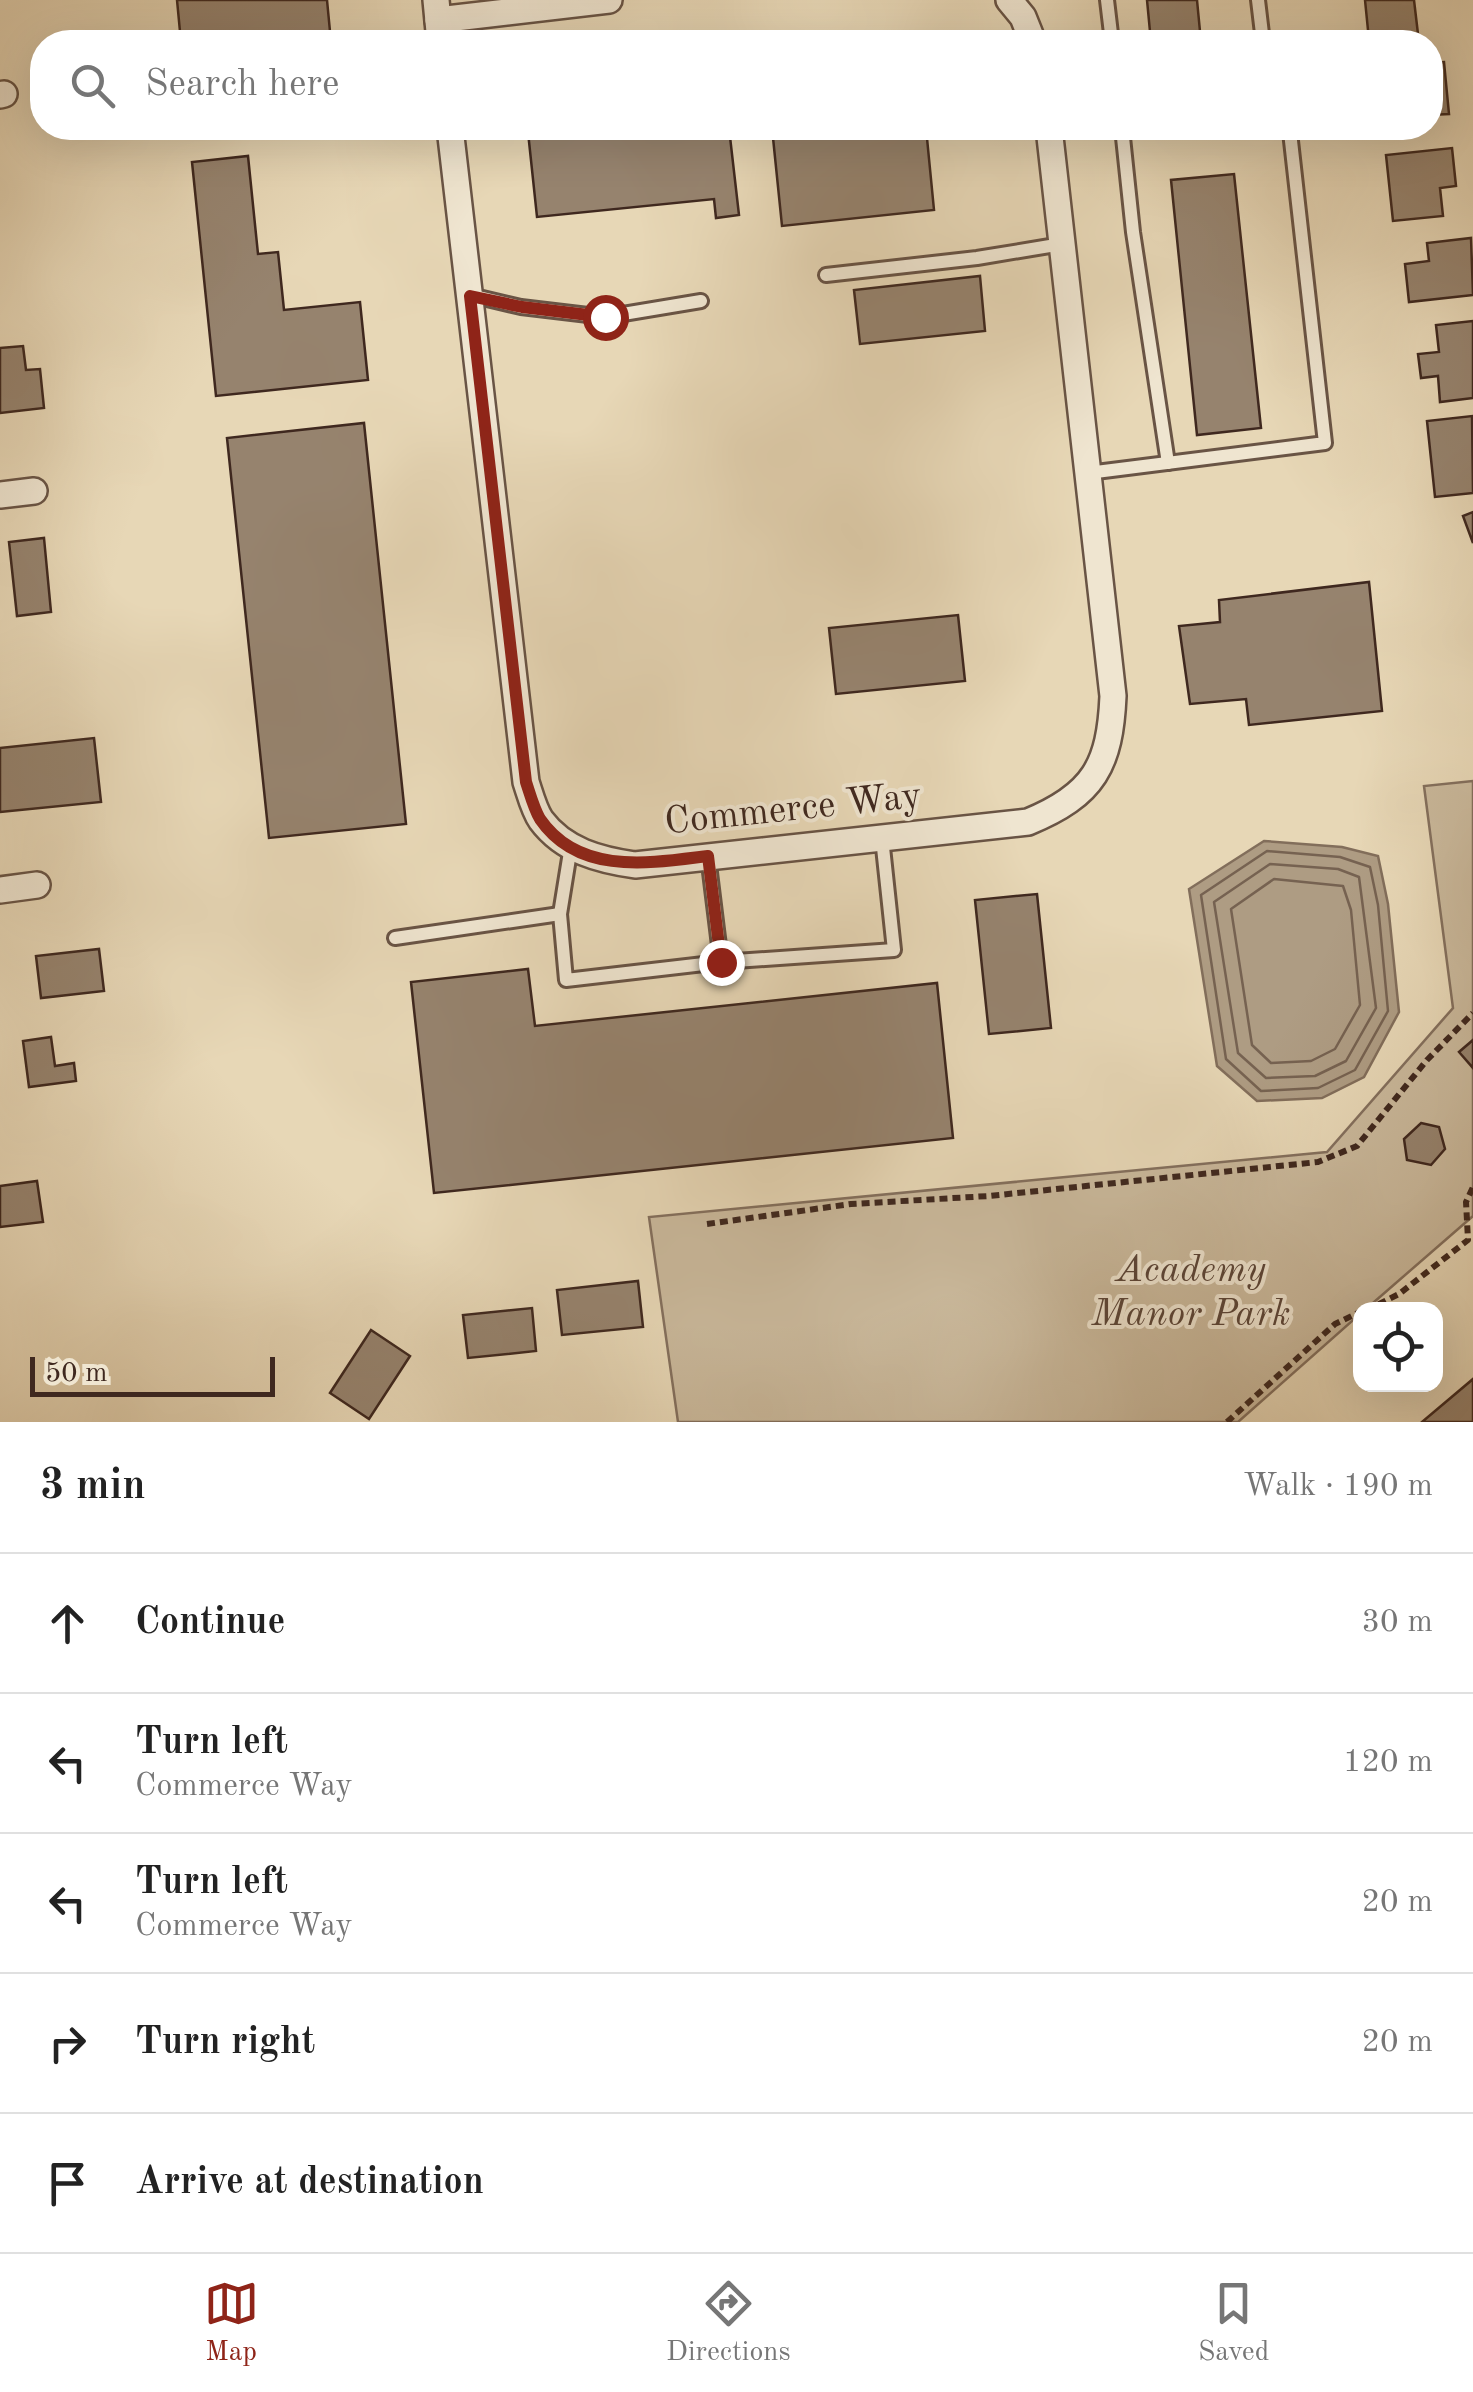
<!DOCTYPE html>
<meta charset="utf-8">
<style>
:root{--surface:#fff;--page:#f2f2f2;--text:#222;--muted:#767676;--line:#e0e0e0;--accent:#8f2418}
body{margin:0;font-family:"Old Standard TT",serif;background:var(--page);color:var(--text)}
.controls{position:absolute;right:30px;bottom:30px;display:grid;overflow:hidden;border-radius:20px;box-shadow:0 10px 40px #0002}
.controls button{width:90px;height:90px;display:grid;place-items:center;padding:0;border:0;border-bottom:2px solid var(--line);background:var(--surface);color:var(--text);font:50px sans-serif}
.scale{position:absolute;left:30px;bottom:25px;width:245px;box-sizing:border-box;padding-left:10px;border:5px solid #3f281f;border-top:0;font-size:28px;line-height:35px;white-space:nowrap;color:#3f281f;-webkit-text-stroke:8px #efe5d0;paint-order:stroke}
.stop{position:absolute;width:30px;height:30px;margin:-22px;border:8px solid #8f2418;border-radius:50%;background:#fff}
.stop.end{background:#8f2418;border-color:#fff;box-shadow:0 2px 10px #0008}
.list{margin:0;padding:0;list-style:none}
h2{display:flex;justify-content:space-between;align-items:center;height:130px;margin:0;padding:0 40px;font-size:42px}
h2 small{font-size:32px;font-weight:400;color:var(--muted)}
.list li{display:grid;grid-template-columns:65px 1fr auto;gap:30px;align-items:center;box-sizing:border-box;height:140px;padding:0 40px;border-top:2px solid var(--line)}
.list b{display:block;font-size:38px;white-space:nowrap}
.list p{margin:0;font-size:32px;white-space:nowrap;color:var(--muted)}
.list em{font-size:32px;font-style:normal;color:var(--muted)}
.icon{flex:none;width:55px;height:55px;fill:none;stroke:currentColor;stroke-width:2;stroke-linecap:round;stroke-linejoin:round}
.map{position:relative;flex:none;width:1473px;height:1422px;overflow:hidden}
.search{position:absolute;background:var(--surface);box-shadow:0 10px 40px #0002;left:30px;right:30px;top:30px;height:110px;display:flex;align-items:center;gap:25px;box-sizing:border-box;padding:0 35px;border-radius:40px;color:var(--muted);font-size:38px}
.sheet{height:830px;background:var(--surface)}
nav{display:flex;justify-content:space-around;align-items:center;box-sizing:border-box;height:140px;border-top:2px solid var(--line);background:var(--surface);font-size:28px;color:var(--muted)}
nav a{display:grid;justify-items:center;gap:5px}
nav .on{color:var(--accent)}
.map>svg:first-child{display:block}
.green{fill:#cab99c;stroke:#84705e;stroke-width:2.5}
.water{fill:#ae9c83;stroke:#826e5b;stroke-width:2.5}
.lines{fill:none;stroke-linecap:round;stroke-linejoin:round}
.shore{stroke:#766251;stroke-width:2.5}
.building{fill:#96836e;stroke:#3f281f;stroke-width:2.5}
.lane-casing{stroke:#695445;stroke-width:18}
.street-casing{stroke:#695445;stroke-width:30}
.path{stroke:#3f281f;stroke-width:6;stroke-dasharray:8 5;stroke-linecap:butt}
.lane{stroke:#efe5d0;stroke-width:12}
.street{stroke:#efe5d0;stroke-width:25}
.route{stroke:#8f2418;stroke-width:12}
.labels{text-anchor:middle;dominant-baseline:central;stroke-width:8;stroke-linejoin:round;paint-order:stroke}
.street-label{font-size:38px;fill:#3f281f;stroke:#efe5d0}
.park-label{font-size:38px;font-style:italic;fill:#5b4538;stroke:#efe5d0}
</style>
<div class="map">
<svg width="1473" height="1422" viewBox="0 0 1473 1422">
<rect width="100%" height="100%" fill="#e7d7b6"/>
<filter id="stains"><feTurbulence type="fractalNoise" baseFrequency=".002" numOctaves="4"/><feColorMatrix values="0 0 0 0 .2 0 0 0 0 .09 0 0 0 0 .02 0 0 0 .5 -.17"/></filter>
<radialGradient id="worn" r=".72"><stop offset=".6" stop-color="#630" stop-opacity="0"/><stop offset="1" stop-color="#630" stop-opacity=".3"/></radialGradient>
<polygon class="green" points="1473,781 1473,1216 1366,1309 1360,1310 1360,1314 1238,1422 678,1422 649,1217 1327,1152 1453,1008 1424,786"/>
<polygon class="water" points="1264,841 1342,847 1378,856 1388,904 1399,1012 1364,1077 1322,1098 1257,1101 1217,1066 1189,889"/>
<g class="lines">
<g class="shore">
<polygon points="1267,851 1340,857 1370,867 1378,905 1388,1011 1355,1070 1318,1088 1261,1091 1226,1059 1201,895"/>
<polygon points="1270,864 1338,869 1359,877 1376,1008 1346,1061 1315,1076 1266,1078 1238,1053 1214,902"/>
<polygon points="1274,879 1343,886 1351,910 1360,1005 1335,1049 1311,1061 1271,1063 1252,1045 1231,909"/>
</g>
</g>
<g class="building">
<polygon points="177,0 327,0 331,42 181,42"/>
<polygon points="1147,0 1197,0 1201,42 1151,42"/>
<polygon points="1365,0 1414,0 1418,34 1369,40"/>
<polygon points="1444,62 1449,114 1430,115 1430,63"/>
<polygon points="569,128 729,128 739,215 716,218 714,199 537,217 528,132"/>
<polygon points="772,128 926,128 934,210 782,226"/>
<polygon points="1452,148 1456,186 1440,188 1443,216 1393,221 1386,155"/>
<polygon points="248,156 258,254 278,252 284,310 360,302 368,380 216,396 192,162"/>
<polygon points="1234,174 1261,428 1197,435 1171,180"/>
<polygon points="1471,238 1473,295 1409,302 1405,264 1429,261 1427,243"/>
<polygon points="980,276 985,331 860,344 854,290"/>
<polygon points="1473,321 1473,398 1440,402 1438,376 1421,378 1418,354 1439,352 1436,325"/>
<polygon points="23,346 26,370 40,369 44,408 0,413 0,348"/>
<polygon points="1472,416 1473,493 1435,497 1427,421"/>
<polygon points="364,423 406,824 269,838 227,438"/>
<polygon points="1473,512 1473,543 1463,516"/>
<polygon points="44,538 51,612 17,616 9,542"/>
<polygon points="1369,582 1382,711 1249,725 1246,699 1190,704 1179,626 1220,622 1219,600"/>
<polygon points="958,615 965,681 836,694 829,628"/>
<polygon points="94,738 101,802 0,812 0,748"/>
<polygon points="1037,894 1051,1028 989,1034 975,900"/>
<polygon points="99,949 104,991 41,998 36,956"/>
<polygon points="528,969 535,1026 937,983 953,1138 434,1193 411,982"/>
<polygon points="51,1037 55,1066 74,1063 76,1081 29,1087 23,1041"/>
<polygon points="1473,1040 1473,1068 1459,1052"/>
<polygon points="1421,1123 1439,1127 1445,1149 1431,1165 1407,1160 1404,1139"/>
<polygon points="37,1181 43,1222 0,1227 0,1186"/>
<polygon points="638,1281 643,1327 562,1335 557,1290"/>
<polygon points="532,1308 536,1351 468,1358 463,1315"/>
<polygon points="371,1330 410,1356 369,1419 330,1393"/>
<polygon points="1473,1379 1473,1422 1422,1422"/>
</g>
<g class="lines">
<defs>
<g id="lane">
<polyline points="1107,0 1112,42"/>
<polyline points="1258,0 1263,42"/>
<polyline points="1122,128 1133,232 1168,463"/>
<polyline points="826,275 977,258 1062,244"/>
<polyline points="470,295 521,307 605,317 701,301"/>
<polyline points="1088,473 1325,443 1290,132 1287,128"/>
<polyline points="571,846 560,914 566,980 721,962 894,950 882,838"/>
<polyline points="708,856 721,962"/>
<polyline points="395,938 560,914"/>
</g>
<g id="street">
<polyline points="436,0 440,42"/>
<polyline points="1009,0 1023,17 1033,42"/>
<polyline points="438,20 609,0"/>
<polyline points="0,95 4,94"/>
<path d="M450,128L526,782C530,794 534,810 541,820C564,851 600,860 635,865L1028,822C1094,795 1110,765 1113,696L1049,128"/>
<polyline points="0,495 34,491"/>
<polyline points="0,890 37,885"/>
</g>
</defs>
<use href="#lane" class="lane-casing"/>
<use href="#street" class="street-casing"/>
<g class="path">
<polyline points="707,1224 851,1204 989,1196 1318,1162 1357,1146 1427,1060 1473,1013"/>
<polyline points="1367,1310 1399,1294 1468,1240 1466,1202 1473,1187"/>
<polyline points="1227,1422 1335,1324 1360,1312"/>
</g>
<use href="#lane" class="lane"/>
<use href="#street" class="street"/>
</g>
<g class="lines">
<path class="route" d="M605,317L522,307L470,296L526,782C530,794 534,809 540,819C579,876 651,863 708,856L721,962"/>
</g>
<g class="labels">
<g class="street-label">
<text transform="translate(793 810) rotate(-6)">Commerce Way</text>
</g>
<g class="park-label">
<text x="1191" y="1271">Academy<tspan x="1191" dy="44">Manor Park</tspan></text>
</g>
</g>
<rect width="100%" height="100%" filter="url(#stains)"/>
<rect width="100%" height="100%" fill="url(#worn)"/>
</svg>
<div class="controls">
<button><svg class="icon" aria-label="locate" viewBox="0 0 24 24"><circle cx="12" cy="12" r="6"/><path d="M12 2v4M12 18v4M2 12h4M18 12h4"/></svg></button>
</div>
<div class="scale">50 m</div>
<div class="stop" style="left:605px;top:317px"></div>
<div class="stop end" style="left:721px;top:962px"></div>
<div class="search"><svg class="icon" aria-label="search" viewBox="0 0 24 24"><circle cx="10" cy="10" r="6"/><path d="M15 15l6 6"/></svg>Search here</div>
</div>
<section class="sheet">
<h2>3 min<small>Walk · 190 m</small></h2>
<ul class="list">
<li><svg class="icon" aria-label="ahead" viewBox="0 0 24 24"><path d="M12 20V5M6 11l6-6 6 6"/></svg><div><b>Continue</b></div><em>30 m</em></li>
<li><svg class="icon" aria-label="left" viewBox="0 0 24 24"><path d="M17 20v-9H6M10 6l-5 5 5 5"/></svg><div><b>Turn left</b><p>Commerce Way</p></div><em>120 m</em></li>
<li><svg class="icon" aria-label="left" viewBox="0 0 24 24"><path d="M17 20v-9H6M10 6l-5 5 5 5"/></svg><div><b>Turn left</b><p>Commerce Way</p></div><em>20 m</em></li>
<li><svg class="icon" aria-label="right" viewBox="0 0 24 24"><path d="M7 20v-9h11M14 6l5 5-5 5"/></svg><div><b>Turn right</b></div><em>20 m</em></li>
<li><svg class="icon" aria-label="arrive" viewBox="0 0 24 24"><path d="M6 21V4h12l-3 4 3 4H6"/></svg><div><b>Arrive at destination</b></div></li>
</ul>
</section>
<nav>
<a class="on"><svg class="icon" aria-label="map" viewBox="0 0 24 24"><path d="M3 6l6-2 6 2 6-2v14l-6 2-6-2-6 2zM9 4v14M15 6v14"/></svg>Map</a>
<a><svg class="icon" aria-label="directions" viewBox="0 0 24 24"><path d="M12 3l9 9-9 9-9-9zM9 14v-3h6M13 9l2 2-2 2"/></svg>Directions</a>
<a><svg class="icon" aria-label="saved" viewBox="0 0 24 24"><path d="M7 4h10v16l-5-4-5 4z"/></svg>Saved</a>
</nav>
